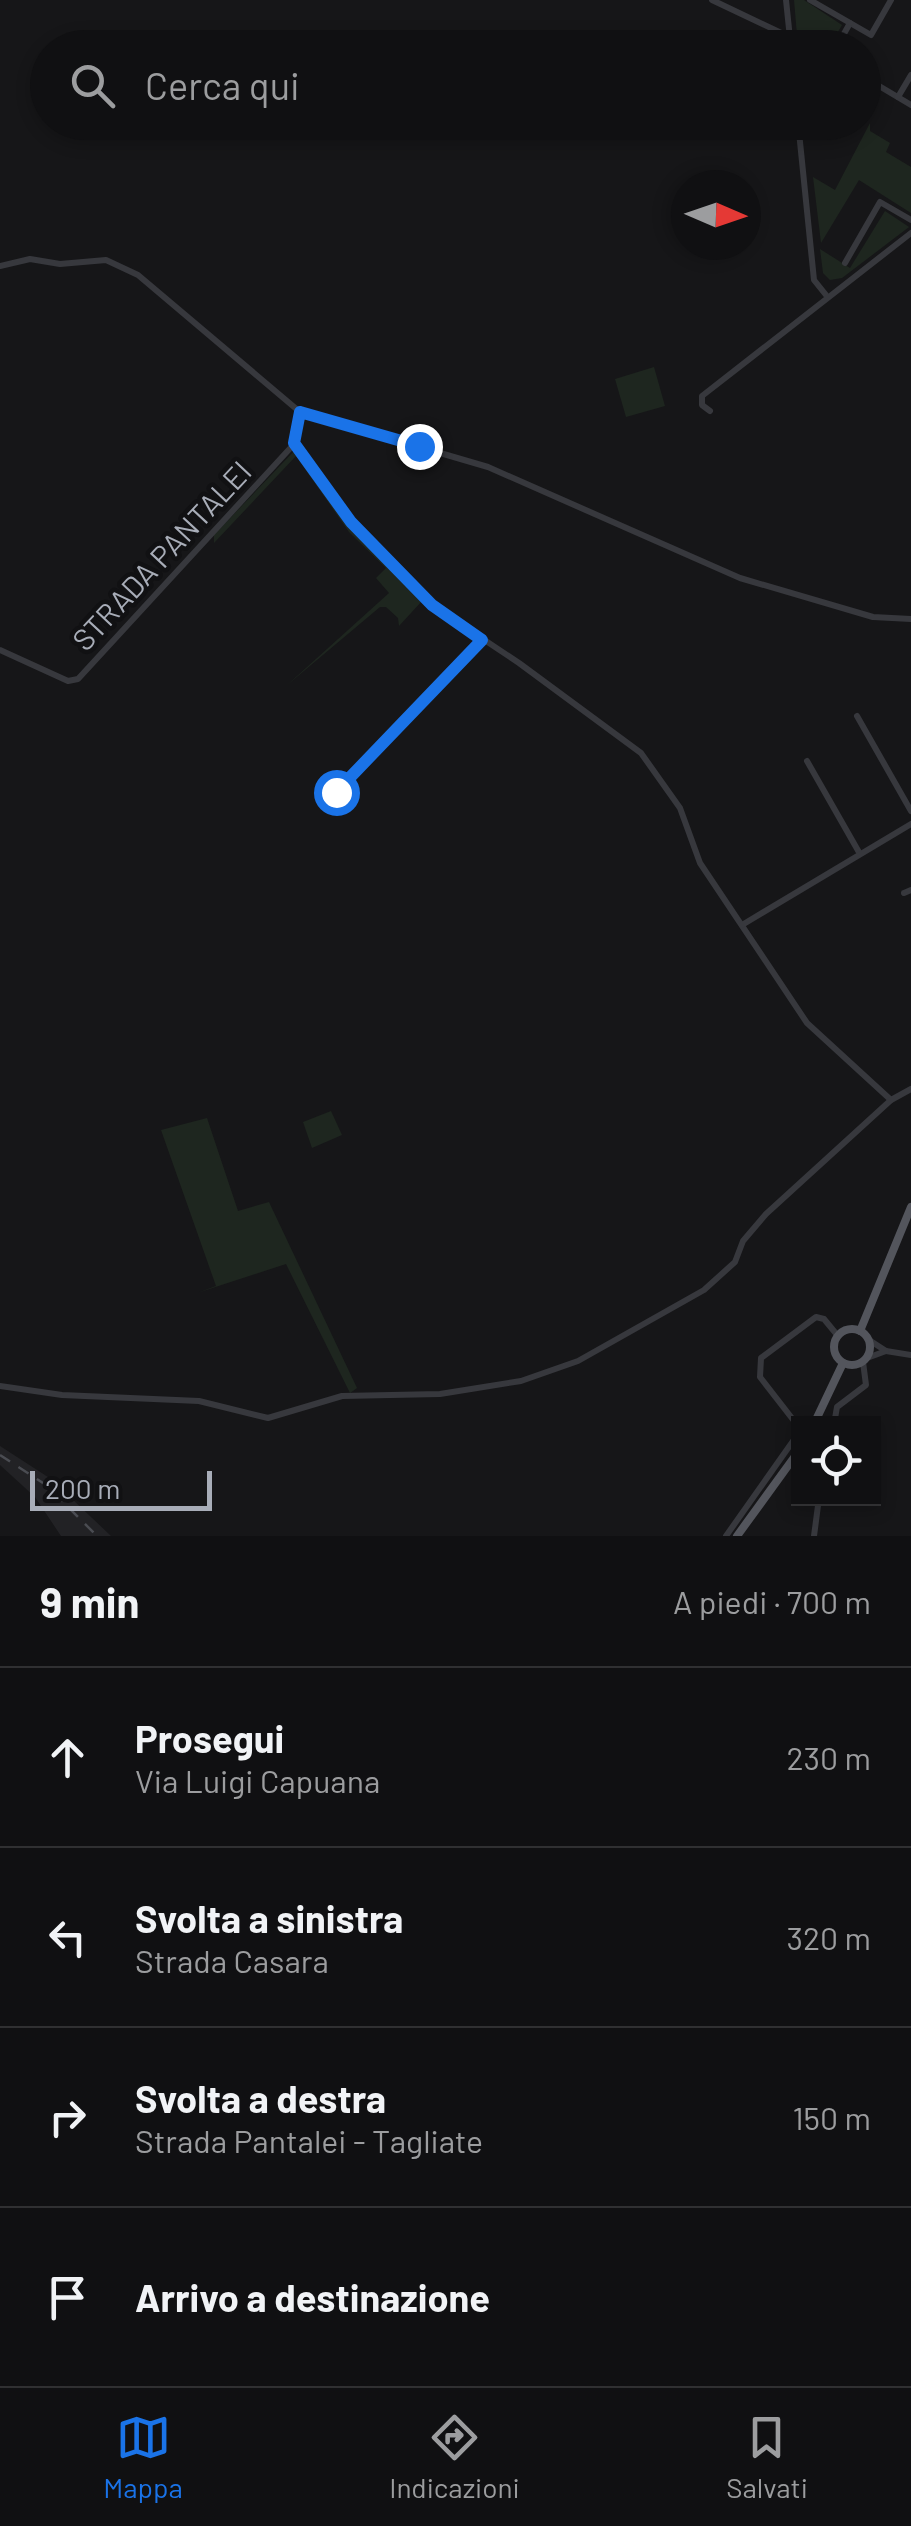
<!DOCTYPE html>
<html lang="it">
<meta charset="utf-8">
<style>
:root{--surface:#101012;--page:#1e1e20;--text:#f1f3f6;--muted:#9c9d9f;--line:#303032;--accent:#1a73e8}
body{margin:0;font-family:Barlow,sans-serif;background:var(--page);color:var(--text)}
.controls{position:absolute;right:30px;bottom:30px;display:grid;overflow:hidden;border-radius:0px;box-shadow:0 5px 15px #0003}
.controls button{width:90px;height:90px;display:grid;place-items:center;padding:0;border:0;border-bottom:2px solid var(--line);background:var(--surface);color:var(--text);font:50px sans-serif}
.compass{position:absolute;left:671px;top:170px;width:90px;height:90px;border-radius:50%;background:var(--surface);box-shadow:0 5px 15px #0003;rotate:92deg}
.scale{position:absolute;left:30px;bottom:25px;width:182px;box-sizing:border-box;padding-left:10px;border:5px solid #a8adb8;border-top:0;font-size:28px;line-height:35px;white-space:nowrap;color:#a8adb8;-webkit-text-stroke:8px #111113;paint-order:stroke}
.stop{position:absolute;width:30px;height:30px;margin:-22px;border:8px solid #1a73e8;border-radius:50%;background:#fff}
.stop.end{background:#1a73e8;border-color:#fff;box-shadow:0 2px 10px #0008}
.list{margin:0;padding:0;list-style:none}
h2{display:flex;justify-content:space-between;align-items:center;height:130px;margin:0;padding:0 40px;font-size:42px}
h2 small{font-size:32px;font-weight:400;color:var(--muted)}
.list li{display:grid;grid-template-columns:65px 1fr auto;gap:30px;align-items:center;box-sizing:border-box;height:180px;padding:0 40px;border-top:2px solid var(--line)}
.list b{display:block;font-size:38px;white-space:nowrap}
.list p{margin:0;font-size:32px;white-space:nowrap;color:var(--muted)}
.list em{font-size:32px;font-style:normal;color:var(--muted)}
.icon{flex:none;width:55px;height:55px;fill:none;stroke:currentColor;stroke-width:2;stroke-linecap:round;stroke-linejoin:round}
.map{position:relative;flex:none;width:911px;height:1536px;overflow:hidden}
.search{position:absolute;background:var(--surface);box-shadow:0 5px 15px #0003;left:30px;right:30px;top:30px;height:110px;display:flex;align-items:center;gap:25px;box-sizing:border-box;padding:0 35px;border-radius:55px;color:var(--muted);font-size:38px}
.sheet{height:850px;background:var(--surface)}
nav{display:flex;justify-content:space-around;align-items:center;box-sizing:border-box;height:140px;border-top:2px solid var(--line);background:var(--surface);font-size:28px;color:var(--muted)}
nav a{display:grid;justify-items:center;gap:5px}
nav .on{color:var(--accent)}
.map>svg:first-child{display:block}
.built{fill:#222225}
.green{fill:#1e261f}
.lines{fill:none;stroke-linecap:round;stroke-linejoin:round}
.minor{stroke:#37383d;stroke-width:6}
.major{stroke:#53555c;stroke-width:8}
.rail{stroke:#4a4c52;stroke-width:2.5;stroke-dasharray:12 10;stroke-linecap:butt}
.route{stroke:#1a73e8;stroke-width:12}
.labels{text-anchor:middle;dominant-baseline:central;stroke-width:9;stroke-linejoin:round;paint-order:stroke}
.street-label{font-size:30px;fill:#a8adb8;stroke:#111113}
</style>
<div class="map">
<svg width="911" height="1536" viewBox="0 0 911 1536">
<rect width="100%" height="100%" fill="#161618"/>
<polygon class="built" points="0,1446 51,1479 111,1536 61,1536 35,1497 0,1465"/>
<g class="green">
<polygon points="794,0 804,0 842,25 829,47 817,47 797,35"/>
<polygon points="870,123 870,131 890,143 886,152 911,167 911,213 859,180 821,243 813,177 835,190"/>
<polygon points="885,211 909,227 842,278 830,280 823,273 820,249 850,268"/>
<polygon points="654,367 665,406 626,417 615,379"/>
<polygon points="296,449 350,524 422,601 399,626 398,618 386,607 380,607 286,686 389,593 376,578 386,568 349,532 296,456 214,543 214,535"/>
<polygon points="331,1111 342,1135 312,1148 303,1122"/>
<polygon points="207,1118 238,1211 269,1202 357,1388 350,1393 286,1264 197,1293 216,1286 161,1130"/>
</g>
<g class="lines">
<g class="minor">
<polyline points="712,0 813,48"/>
<polyline points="786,0 791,48"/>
<polyline points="810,0 871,35 891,0"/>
<polyline points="836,48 850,23"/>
<polyline points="864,77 911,105"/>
<polyline points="898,97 911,75"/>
<polyline points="798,122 814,280 826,295"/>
<polyline points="845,263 880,202 911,220"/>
<polyline points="0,266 30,259 60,264 106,260 138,275 300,412 488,467 740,578 873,617 911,619"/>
<polyline points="710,411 702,405 702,396 911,233"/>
<polyline points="300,412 295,443 351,522 432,605 519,663 641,753 680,808 700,863 807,1023 891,1100"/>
<polyline points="0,650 68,681 78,679 295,443"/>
<polyline points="857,716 911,811"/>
<polyline points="807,761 860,854"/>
<polyline points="337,792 482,640"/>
<polyline points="904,893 911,890"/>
<polyline points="742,925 911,824"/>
<polyline points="886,1351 911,1355"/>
<polyline points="867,1358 886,1351 869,1340"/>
<polyline points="0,1386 62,1395 199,1401 268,1418 342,1396 440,1394 521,1381 578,1361 704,1290 735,1262 743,1241 766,1214 891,1100 911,1089"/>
<polyline points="834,1424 837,1407 866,1385 863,1362"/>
<polyline points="798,1426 760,1377 761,1358 816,1317 824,1319 838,1336"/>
<polyline points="726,1536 798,1434"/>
<polyline points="814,1536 819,1498"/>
</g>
<g class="major">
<circle cx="852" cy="1347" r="18"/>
<polyline points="860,1331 911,1207"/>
<polyline points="814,1424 843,1363"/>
<polyline points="737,1536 798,1452"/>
</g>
<polyline class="rail" points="0,1455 46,1485 97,1536"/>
</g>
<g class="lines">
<polyline class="route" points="336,792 482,640 432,605 351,522 294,443 300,412 419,446"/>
</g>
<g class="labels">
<g class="street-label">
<text transform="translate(161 555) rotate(-47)">STRADA PANTALEI</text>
</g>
</g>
</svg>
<div class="controls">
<button><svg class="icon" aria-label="locate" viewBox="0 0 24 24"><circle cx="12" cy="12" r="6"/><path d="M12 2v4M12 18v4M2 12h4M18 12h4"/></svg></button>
</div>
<svg class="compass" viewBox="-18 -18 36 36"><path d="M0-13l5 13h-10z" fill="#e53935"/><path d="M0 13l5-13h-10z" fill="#9c9d9f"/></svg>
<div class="scale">200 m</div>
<div class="stop" style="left:336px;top:792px"></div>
<div class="stop end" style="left:419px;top:446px"></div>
<div class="search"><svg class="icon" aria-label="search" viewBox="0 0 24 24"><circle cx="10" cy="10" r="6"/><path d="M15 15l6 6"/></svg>Cerca qui</div>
</div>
<section class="sheet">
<h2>9 min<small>A piedi · 700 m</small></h2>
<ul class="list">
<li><svg class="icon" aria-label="ahead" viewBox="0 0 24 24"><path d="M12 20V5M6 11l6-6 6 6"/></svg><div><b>Prosegui</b><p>Via Luigi Capuana</p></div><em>230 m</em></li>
<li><svg class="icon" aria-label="left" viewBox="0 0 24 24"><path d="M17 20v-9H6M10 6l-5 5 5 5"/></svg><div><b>Svolta a sinistra</b><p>Strada Casara</p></div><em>320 m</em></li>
<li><svg class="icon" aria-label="right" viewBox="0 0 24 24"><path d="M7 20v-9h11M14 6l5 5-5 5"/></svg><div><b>Svolta a destra</b><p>Strada Pantalei - Tagliate</p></div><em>150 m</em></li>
<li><svg class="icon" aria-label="arrive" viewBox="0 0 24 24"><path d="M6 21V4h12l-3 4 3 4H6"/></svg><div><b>Arrivo a destinazione</b></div></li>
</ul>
</section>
<nav>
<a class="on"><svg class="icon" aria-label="map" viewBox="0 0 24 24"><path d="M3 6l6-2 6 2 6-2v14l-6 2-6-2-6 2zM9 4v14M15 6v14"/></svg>Mappa</a>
<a><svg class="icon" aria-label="directions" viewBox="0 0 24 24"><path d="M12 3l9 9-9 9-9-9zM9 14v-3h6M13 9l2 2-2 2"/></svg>Indicazioni</a>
<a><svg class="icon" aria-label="saved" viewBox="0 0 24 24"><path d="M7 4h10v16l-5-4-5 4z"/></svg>Salvati</a>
</nav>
